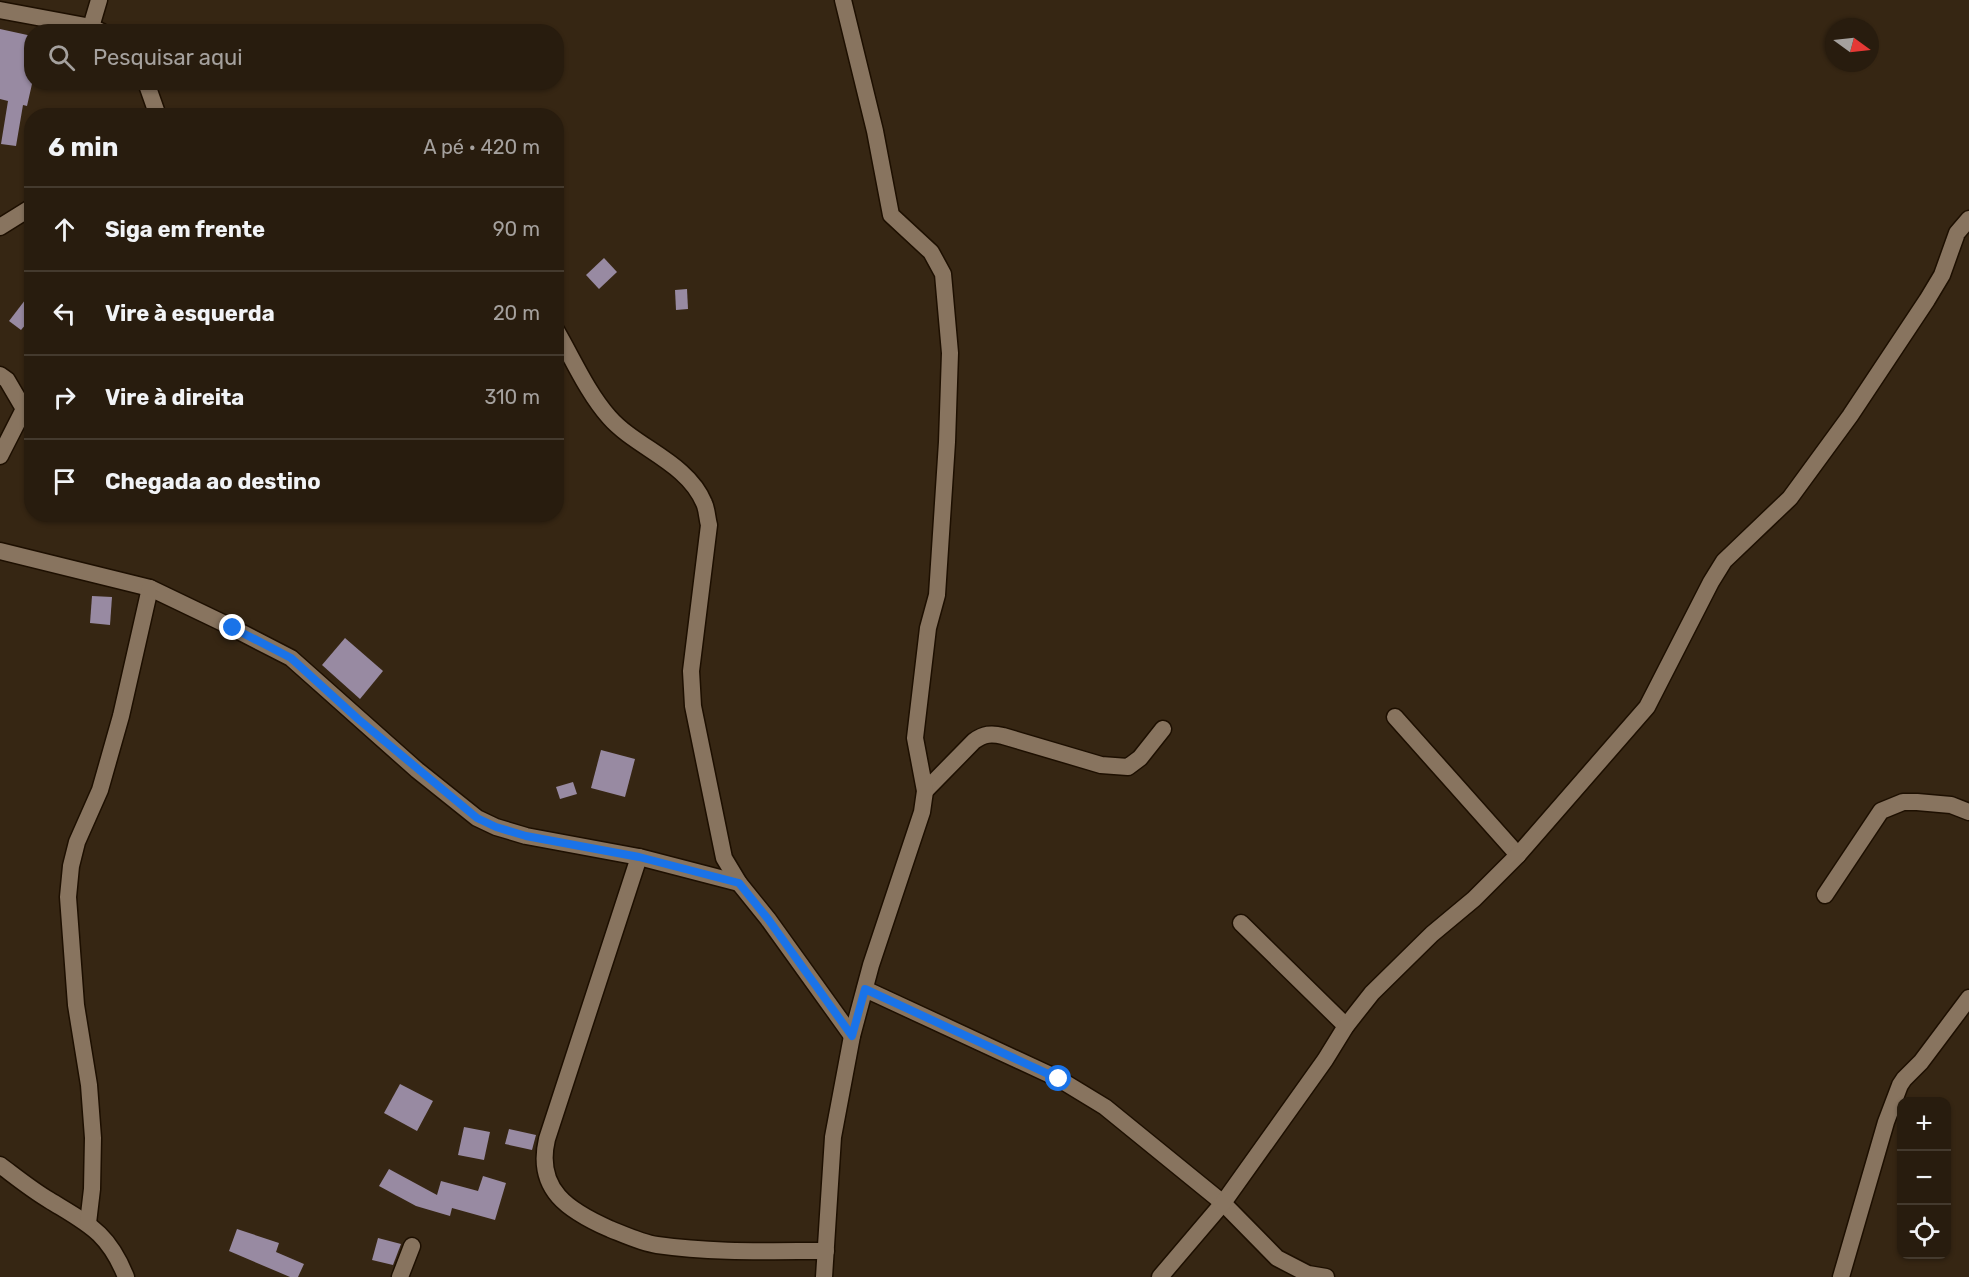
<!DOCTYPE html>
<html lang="pt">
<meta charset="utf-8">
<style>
:root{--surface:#281c0e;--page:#34291c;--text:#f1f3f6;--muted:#a5a19e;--line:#443a2e}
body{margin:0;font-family:Rubik,sans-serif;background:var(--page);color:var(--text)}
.controls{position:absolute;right:18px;bottom:18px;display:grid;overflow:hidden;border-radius:12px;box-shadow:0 2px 4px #0004}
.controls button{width:54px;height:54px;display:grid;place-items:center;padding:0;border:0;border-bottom:2px solid var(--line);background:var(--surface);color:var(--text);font:30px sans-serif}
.compass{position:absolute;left:1825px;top:18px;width:54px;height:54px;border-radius:50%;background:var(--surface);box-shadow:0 2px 4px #0004;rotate:105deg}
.stop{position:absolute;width:18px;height:18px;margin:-14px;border:4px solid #1a73e8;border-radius:50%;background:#fff}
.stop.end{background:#1a73e8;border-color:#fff;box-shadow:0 2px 6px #0008}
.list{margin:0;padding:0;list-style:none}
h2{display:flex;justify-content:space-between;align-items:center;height:78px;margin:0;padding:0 24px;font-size:26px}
h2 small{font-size:20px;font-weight:400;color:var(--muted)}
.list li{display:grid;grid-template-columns:39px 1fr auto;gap:18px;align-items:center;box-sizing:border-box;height:84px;padding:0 24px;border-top:2px solid var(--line)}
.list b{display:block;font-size:22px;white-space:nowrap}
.list em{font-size:20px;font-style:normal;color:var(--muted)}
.icon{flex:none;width:33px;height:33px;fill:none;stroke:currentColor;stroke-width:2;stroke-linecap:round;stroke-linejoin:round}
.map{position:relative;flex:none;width:1969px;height:1277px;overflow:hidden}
.search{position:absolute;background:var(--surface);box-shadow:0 2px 4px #0004;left:24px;top:24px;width:540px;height:66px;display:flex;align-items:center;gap:15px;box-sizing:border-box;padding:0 21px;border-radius:24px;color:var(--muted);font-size:22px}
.panel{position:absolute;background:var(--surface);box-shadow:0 2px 4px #0004;left:24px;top:108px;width:540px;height:414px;border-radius:24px}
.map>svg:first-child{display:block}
.building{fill:#988aa2}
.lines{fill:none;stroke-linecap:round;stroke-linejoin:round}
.minor-casing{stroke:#1d0f00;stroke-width:19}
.minor{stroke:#88745f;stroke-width:16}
.route{stroke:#1a73e8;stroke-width:8}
</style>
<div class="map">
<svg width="1969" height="1277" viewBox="0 0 1969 1277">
<rect width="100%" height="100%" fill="#362613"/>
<g class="building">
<polygon points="0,29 32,36 32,84 27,106 23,105 16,146 1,144 8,101 0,99"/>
<polygon points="604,258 617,272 599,289 586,275"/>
<polygon points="687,289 688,309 676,310 675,290"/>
<polygon points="32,291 32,317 21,330 9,321"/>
<polygon points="92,596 112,597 110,625 90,623"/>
<polygon points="345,638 383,671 360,699 322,665"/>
<polygon points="601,750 635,759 625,797 591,788"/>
<polygon points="573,782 577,794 560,799 556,787"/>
<polygon points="400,1084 433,1101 417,1131 384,1113"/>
<polygon points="464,1127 490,1132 484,1160 458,1155"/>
<polygon points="509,1129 536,1135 532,1150 505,1144"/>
<polygon points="389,1169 437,1195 441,1181 478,1191 483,1176 506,1183 495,1220 452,1208 450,1216 416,1206 379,1186"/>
<polygon points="237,1229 279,1243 276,1252 304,1264 298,1277 290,1277 229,1251"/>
<polygon points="378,1238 401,1244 393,1265 372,1260"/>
</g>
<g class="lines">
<defs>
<g id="minor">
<polyline points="0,10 91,27 102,32"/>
<polyline points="91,27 99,0"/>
<polyline points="146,82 158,116"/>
<polyline points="0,227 32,207"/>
<path d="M556,330C573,359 587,392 609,417C636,448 687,462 704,503C707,509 707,518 709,525L691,671L693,706L724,858L739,883L768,919L852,1036"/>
<polyline points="0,375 7,380 24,409"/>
<polyline points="0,456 24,409 32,398"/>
<polyline points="0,551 150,588 223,623 291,658 417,770 477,818 496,827 526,836 639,857 739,883"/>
<polyline points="1395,717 1518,855"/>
<path d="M925,791L974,741C984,734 991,733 1003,736L1101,765L1128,767L1140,758L1163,729"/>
<path d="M639,857L547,1139C535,1190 569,1211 610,1229C625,1235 642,1243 657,1245C713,1253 770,1251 826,1251"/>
<polyline points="1825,895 1881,811 1903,802 1917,802 1951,805 1969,812"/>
<polyline points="1241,923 1346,1026"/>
<polyline points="865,989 1059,1079 1105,1107 1223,1203 1277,1258 1308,1274 1326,1277"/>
<path d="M0,1165C16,1177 32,1190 49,1200C88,1224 108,1232 126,1277"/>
<polyline points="88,1223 92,1189 93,1138 89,1085 76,1005 68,897 71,866 77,842 100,790 121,716 150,588"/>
<polyline points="400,1277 412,1246"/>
<polyline points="824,1277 833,1137 852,1036 871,965 922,812 925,791 915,738 928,628 937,595 947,442 950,353 943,274 931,252 891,215 875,131 843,0"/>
<polyline points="1160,1277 1223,1203 1325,1060 1346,1026 1372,993 1432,934 1474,899 1518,855 1647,707 1711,582 1724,561 1790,498 1850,416 1927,300 1942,275 1957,233 1969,219"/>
<polyline points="1841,1277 1886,1122 1900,1085 1904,1079 1921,1062 1969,998"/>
</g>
</defs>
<use href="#minor" class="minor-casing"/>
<use href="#minor" class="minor"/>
</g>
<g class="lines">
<polyline class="route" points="233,628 291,658 358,719 477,818 496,827 526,836 639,857 739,883 768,919 852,1036 865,989 1059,1079"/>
</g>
</svg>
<div class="controls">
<button>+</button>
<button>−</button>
<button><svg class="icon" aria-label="locate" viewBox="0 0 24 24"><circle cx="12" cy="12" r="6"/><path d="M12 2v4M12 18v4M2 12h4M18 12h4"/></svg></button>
</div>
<svg class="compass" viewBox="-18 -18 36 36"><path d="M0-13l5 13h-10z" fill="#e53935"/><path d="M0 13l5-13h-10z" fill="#a5a19e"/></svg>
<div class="stop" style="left:1059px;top:1079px"></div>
<div class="stop end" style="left:233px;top:628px"></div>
<div class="search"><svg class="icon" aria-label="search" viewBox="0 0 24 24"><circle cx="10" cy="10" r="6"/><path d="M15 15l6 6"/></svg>Pesquisar aqui</div>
<section class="panel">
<h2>6 min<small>A pé · 420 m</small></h2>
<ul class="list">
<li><svg class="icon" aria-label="ahead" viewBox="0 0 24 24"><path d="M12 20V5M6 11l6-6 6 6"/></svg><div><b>Siga em frente</b></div><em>90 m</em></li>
<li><svg class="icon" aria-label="left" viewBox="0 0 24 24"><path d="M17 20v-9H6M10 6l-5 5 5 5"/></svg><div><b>Vire à esquerda</b></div><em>20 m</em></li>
<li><svg class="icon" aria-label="right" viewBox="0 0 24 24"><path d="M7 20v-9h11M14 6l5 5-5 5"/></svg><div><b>Vire à direita</b></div><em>310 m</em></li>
<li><svg class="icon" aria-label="arrive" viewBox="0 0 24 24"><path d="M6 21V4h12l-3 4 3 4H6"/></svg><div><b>Chegada ao destino</b></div></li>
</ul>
</section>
</div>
